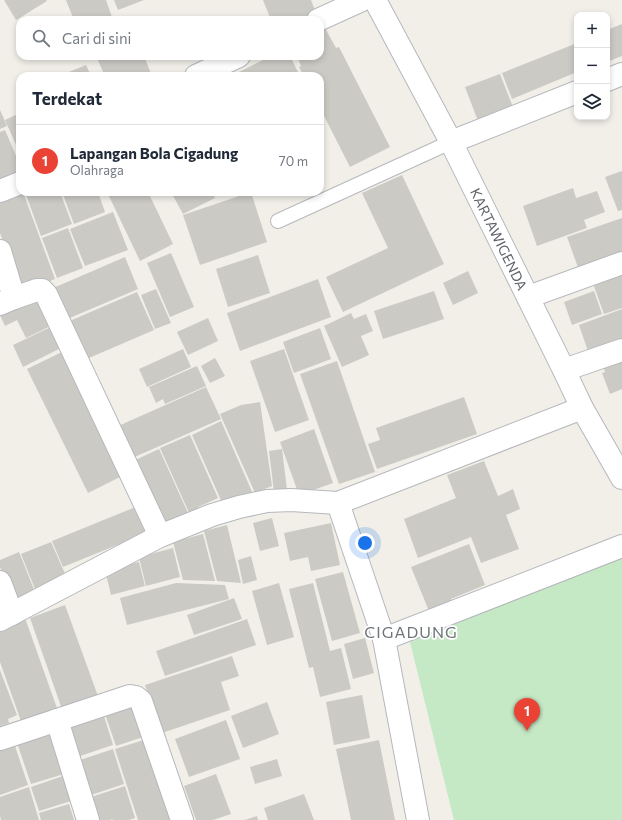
<!DOCTYPE html>
<html lang="id">
<meta charset="utf-8">
<style>
:root{--surface:#fff;--page:#f6f6f7;--text:#1f2937;--muted:#747a83;--line:#e0e1e3;--accent:#ea4335}
body{margin:0;font-family:Commissioner,sans-serif;background:var(--page);color:var(--text)}
.controls{position:absolute;right:12px;top:12px;display:grid;overflow:hidden;border-radius:8px;box-shadow:0 2px 6px #0003}
.controls button{width:36px;height:36px;display:grid;place-items:center;padding:0;border:0;border-bottom:1px solid var(--line);background:var(--surface);color:var(--text);font:20px sans-serif}
.you{position:absolute;left:365px;top:543px;width:14px;height:14px;margin:-10px;border:3px solid #fff;border-radius:50%;background:#1a73e8;box-shadow:0 0 0 6px #1a73e833}
.badge{display:grid;place-items:center;width:26px;height:26px;border-radius:50%;background:var(--accent);color:#fff;font-size:13px;font-weight:700}
.pin{position:absolute;translate:-50% -33px;filter:drop-shadow(0 1px 2px #0008)}
.pin::after{content:'';position:absolute;top:21px;width:14px;height:12px;background:inherit;clip-path:polygon(0 0,100% 0,50% 100%)}
.list{margin:0;padding:0;list-style:none}
h2{display:flex;justify-content:space-between;align-items:center;height:52px;margin:0;padding:0 16px;font-size:17px}
h2 small{font-size:13px;font-weight:400;color:var(--muted)}
.list li{display:grid;grid-template-columns:26px 1fr auto;gap:12px;align-items:center;box-sizing:border-box;height:72px;padding:0 16px;border-top:1px solid var(--line)}
.list b{display:block;font-size:15px;white-space:nowrap}
.list p{margin:0;font-size:13px;white-space:nowrap;color:var(--muted)}
.list em{font-size:13px;font-style:normal;color:var(--muted)}
.icon{flex:none;width:22px;height:22px;fill:none;stroke:currentColor;stroke-width:2;stroke-linecap:round;stroke-linejoin:round}
.map{position:relative;flex:none;width:622px;height:820px;overflow:hidden}
.search{position:absolute;background:var(--surface);box-shadow:0 2px 6px #0003;left:16px;top:16px;width:308px;height:44px;display:flex;align-items:center;gap:10px;box-sizing:border-box;padding:0 14px;border-radius:12px;color:var(--muted);font-size:15px}
.panel{position:absolute;background:var(--surface);box-shadow:0 2px 6px #0003;left:16px;top:72px;width:308px;height:124px;border-radius:12px}
.map>svg:first-child{display:block}
.green{fill:#c5e8c5}
.building{fill:#cccac5}
.lines{fill:none;stroke-linecap:round;stroke-linejoin:round}
.service-casing{stroke:#b5b8bc;stroke-width:16}
.minor-casing{stroke:#b5b8bc;stroke-width:24}
.tertiary-casing{stroke:#b5b8bc;stroke-width:24}
.service{stroke:#fff;stroke-width:14}
.minor{stroke:#fff;stroke-width:22}
.tertiary{stroke:#fff;stroke-width:22}
.labels{text-anchor:middle;dominant-baseline:central;stroke-width:3.5;stroke-linejoin:round;paint-order:stroke}
.street-label{font-size:14px;fill:#5f6368;stroke:#fff}
.quarter-label{font-size:16px;letter-spacing:1px;fill:#70757a;stroke:#fff}
</style>
<div class="map">
<svg width="622" height="820" viewBox="0 0 622 820">
<rect width="100%" height="100%" fill="#f1efe8"/>
<polygon class="green" points="622,554 622,820 454,820 410,642"/>
<g class="building">
<polygon points="4,0 46,0 47,1 16,20"/>
<polygon points="66,0 106,0 112,17 105,20 74,20"/>
<polygon points="114,0 144,0 118,10"/>
<polygon points="263,0 311,0 318,18 311,20 271,20"/>
<polygon points="622,24 622,56 607,62 607,30"/>
<polygon points="325,28 336,48 339,47 390,147 350,167 320,108 320,76 304,76 299,67 301,66 297,56 320,56 320,31"/>
<polygon points="577,43 577,72 512,99 502,73"/>
<polygon points="96,56 144,56 152,76 105,76"/>
<polygon points="271,56 290,56 300,76 231,76"/>
<polygon points="86,65 91,76 59,76"/>
<polygon points="500,74 513,107 478,121 465,87"/>
<polygon points="0,110 7,126 0,129"/>
<polygon points="20,113 20,154 5,120"/>
<polygon points="5,130 20,165 20,174 0,183 0,132"/>
<polygon points="622,171 622,210 618,211 605,177"/>
<polygon points="402,175 444,264 343,312 326,277 388,248 362,193"/>
<polygon points="573,188 576,198 597,191 605,212 584,220 587,228 537,246 523,206"/>
<polygon points="23,192 55,279 22,292 0,233 0,198"/>
<polygon points="25,192 60,192 72,224 41,236"/>
<polygon points="62,192 98,192 105,212 74,224"/>
<polygon points="107,192 148,192 173,244 140,261"/>
<polygon points="171,192 212,192 215,198 183,214"/>
<polygon points="251,192 267,242 200,265 183,215"/>
<polygon points="113,212 128,250 85,266 70,229"/>
<polygon points="622,218 622,257 580,273 567,237"/>
<polygon points="68,228 83,268 57,278 42,238"/>
<polygon points="171,253 194,307 170,317 147,263"/>
<polygon points="258,255 270,293 228,307 216,269"/>
<polygon points="125,257 138,289 65,320 51,289"/>
<polygon points="622,267 622,308 604,314 591,278"/>
<polygon points="468,271 478,293 453,305 443,283"/>
<polygon points="318,279 331,317 240,351 227,313"/>
<polygon points="156,289 171,323 155,329 141,295"/>
<polygon points="434,291 444,319 383,339 374,311"/>
<polygon points="594,291 602,314 572,325 564,302"/>
<polygon points="39,292 55,324 26,338 17,320 5,326 0,315 0,311"/>
<polygon points="137,292 154,330 82,361 65,323"/>
<polygon points="622,309 622,342 589,354 579,325"/>
<polygon points="351,313 354,319 366,314 373,331 361,336 369,355 342,367 324,326"/>
<polygon points="208,318 218,341 188,355 177,332"/>
<polygon points="55,325 65,346 23,367 13,345"/>
<polygon points="320,328 331,359 294,373 283,342"/>
<polygon points="68,349 128,473 88,493 27,369"/>
<polygon points="183,349 191,367 147,387 139,369"/>
<polygon points="284,349 309,420 275,432 250,361"/>
<polygon points="622,355 622,389 610,394 602,373 605,372 602,363"/>
<polygon points="215,358 225,376 210,383 201,366"/>
<polygon points="337,361 375,472 339,484 300,374"/>
<polygon points="197,366 206,386 165,404 163,399 156,403 149,387"/>
<polygon points="206,387 221,419 130,459 116,427"/>
<polygon points="464,397 477,434 377,469 368,444 380,440 376,428"/>
<polygon points="260,402 272,486 255,493 220,414 241,405"/>
<polygon points="221,421 253,494 224,507 192,435"/>
<polygon points="314,429 333,483 299,495 280,442"/>
<polygon points="190,435 218,498 198,507 200,513 191,517 160,448"/>
<polygon points="159,449 188,513 159,526 131,462"/>
<polygon points="282,449 287,490 274,492 269,451"/>
<polygon points="484,461 498,496 513,489 520,509 506,515 519,549 481,563 471,537 418,558 404,519 456,498 447,475"/>
<polygon points="138,506 149,532 63,567 52,541"/>
<polygon points="272,518 279,546 260,551 253,523"/>
<polygon points="331,523 340,565 311,571 308,557 290,561 284,533"/>
<polygon points="227,525 241,583 217,581 204,531"/>
<polygon points="203,534 215,581 183,580 173,542"/>
<polygon points="51,542 66,576 35,589 21,554"/>
<polygon points="469,544 485,585 451,599 454,607 431,616 411,567"/>
<polygon points="173,548 180,577 146,586 139,557"/>
<polygon points="19,552 35,592 14,601 0,567 0,560"/>
<polygon points="251,556 257,580 243,584 238,560"/>
<polygon points="139,562 145,586 111,595 105,570"/>
<polygon points="343,572 360,633 332,641 315,579"/>
<polygon points="176,583 225,585 229,599 127,625 120,598"/>
<polygon points="279,583 294,637 267,645 252,591"/>
<polygon points="313,583 330,651 341,648 351,689 320,697 313,667 309,668 289,589"/>
<polygon points="234,598 242,619 194,635 187,615"/>
<polygon points="65,605 99,699 63,712 30,618"/>
<polygon points="25,618 58,711 22,724 0,662 0,627"/>
<polygon points="247,619 256,645 165,676 156,651"/>
<polygon points="365,638 374,673 353,679 344,644"/>
<polygon points="232,656 239,676 221,682 230,710 162,733 145,685"/>
<polygon points="0,670 17,715 8,719 9,723 0,726"/>
<polygon points="362,695 370,738 334,745 326,702"/>
<polygon points="135,701 146,736 116,746 104,711"/>
<polygon points="267,702 279,734 243,748 231,716"/>
<polygon points="103,713 113,745 74,758 64,725"/>
<polygon points="226,720 240,759 189,777 175,739"/>
<polygon points="49,729 64,774 31,784 16,740"/>
<polygon points="147,739 173,820 138,820 115,749"/>
<polygon points="379,740 395,820 351,820 336,749"/>
<polygon points="14,743 28,785 0,795 0,747"/>
<polygon points="113,749 124,784 88,796 77,761"/>
<polygon points="277,759 282,776 255,784 250,767"/>
<polygon points="216,774 231,814 213,820 196,820 184,786"/>
<polygon points="63,776 71,801 39,811 31,787"/>
<polygon points="125,786 135,818 129,820 113,820 112,819 110,820 95,820 88,798"/>
<polygon points="29,787 39,820 1,820 0,816 0,797"/>
<polygon points="304,794 314,820 268,820 264,808"/>
<polygon points="69,804 74,820 41,820 39,813"/>
<polygon points="257,816 258,820 245,820"/>
</g>
<g class="lines">
<defs>
<polyline id="service" points="278,221 451,142"/>
<g id="minor">
<polyline points="318,20 362,0"/>
<polyline points="196,76 239,56"/>
<polyline points="607,80 622,74"/>
<polyline points="451,142 577,92"/>
<polyline points="0,191 20,183"/>
<polyline points="0,251 14,298"/>
<polyline points="528,297 622,263"/>
<polyline points="0,304 14,298 37,290 42,290 46,294 160,536"/>
<polyline points="564,370 622,350"/>
<polyline points="338,503 384,639 418,820"/>
<polyline points="0,582 12,614"/>
<polyline points="0,620 160,536 212,515 239,507 267,501 291,500 338,503 582,408"/>
<polyline points="384,639 622,546"/>
<polyline points="57,720 88,820"/>
<polyline points="0,739 130,696 136,697 141,701 182,820"/>
</g>
<polyline id="tertiary" points="375,0 451,142 564,370 582,408 622,478"/>
</defs>
<use href="#service" class="service-casing"/>
<use href="#minor" class="minor-casing"/>
<use href="#tertiary" class="tertiary-casing"/>
<use href="#service" class="service"/>
<use href="#minor" class="minor"/>
<use href="#tertiary" class="tertiary"/>
</g>
<g class="labels">
<g class="street-label">
<text transform="translate(499 239) rotate(64)">KARTAWIGENDA</text>
</g>
<g class="quarter-label">
<text x="411" y="631">CIGADUNG</text>
</g>
</g>
</svg>
<div class="controls">
<button>+</button>
<button>−</button>
<button><svg class="icon" aria-label="layers" viewBox="0 0 24 24"><path d="M12 4l9 5-9 5-9-5zM3 14l9 5 9-5"/></svg></button>
</div>
<div class="you"></div>
<div class="pin badge" style="left:527px;top:731px">1</div>
<div class="search"><svg class="icon" aria-label="search" viewBox="0 0 24 24"><circle cx="10" cy="10" r="6"/><path d="M15 15l6 6"/></svg>Cari di sini</div>
<section class="panel">
<h2>Terdekat<small></small></h2>
<ul class="list">
<li><span class="badge">1</span><div><b>Lapangan Bola Cigadung</b><p>Olahraga</p></div><em>70 m</em></li>
</ul>
</section>
</div>
